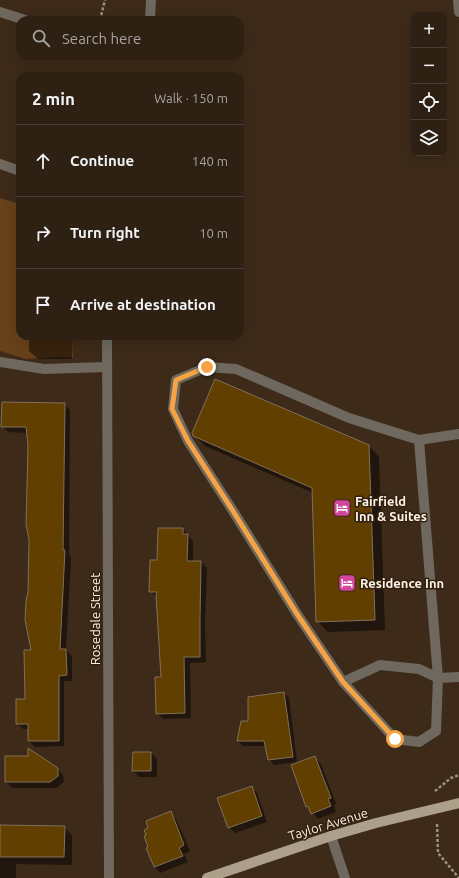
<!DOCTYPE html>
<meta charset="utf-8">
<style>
:root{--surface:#2e2013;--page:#3a2d21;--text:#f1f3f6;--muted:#a7a3a0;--line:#493e33}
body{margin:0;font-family:Ubuntu,sans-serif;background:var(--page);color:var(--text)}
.controls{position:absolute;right:12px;top:12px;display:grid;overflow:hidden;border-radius:8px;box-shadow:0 4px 16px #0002}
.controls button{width:36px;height:36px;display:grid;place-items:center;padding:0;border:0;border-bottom:1px solid var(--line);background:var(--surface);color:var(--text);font:20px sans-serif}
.stop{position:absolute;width:12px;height:12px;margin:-9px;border:3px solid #f5a345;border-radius:50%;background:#fff}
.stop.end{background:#f5a345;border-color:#fff;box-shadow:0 1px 4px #0008}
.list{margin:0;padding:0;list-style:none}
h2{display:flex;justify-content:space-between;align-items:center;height:52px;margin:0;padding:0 16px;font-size:17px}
h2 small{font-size:13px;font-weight:400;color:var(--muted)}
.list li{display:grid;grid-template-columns:26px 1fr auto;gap:12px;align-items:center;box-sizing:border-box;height:72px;padding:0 16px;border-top:1px solid var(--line)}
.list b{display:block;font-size:15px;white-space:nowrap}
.list em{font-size:13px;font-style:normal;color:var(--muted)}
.icon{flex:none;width:22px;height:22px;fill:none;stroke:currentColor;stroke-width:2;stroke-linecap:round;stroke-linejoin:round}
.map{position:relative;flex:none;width:459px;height:878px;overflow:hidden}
.search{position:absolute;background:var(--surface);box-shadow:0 4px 16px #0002;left:16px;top:16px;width:228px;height:44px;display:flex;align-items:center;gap:10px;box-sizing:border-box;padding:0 14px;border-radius:12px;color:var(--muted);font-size:15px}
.panel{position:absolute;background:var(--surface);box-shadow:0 4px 16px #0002;left:16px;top:72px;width:228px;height:268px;border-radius:12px}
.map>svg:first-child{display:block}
.green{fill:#67411a}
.shadow{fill:#0007}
.building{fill:#603f01;stroke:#81705a}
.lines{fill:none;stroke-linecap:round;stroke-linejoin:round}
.path{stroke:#9e8f81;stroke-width:2.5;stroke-dasharray:3 2;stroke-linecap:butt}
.minor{stroke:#6e685e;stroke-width:10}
.major{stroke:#ada08b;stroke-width:10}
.route{stroke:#f5a345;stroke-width:5}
.labels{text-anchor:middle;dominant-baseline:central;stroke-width:3;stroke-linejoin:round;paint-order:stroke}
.poi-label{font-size:13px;font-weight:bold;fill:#fef2e7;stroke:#33210f;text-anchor:start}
.street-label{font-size:13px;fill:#fef2e7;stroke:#33210f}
</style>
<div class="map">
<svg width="459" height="878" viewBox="0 0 459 878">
<rect width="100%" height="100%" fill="#3d2a19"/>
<polygon class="green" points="0,198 20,204 20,336 73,336 73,358 62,357 26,359 0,351"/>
<g class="shadow">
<polygon points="29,336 73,336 72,359 38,359 29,351"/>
<polygon points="64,404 70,410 69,555 71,557 66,650 72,656 72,681 64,681 64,746 35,747 29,741 29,729 23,729 17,723 26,700 32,650 29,592 30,538 28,433 8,432 2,426"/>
<polygon points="194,435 369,446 379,457 385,630 328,632 317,621 313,493 205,446"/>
<polygon points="183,529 193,541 193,562 201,562 207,568 205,624 206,662 190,663 191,718 163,719 157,713 162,678 157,597 150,591 158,561"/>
<polygon points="284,693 289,698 297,762 274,765 269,759 266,746 243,746 238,741 249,722"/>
<polygon points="151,753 157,759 157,777 139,777 133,771"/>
<polygon points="6,757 57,768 63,775 64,782 56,788 12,788 6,782"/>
<polygon points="315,758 321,764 336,804 334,805 336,812 318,819 307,806"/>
<polygon points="251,787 257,793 267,822 235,833 229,827"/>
<polygon points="170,813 176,819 190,851 184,854 188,862 160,873 155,867 150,847 150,829"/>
<polygon points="0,826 64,827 72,835 72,865 16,864 16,878 0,878"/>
</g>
<g class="building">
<polygon points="215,379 369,445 375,620 316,622 312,488 193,436 192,433"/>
<polygon points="2,402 65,403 63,550 65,550 60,649 66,649 67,675 59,676 59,741 28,741 28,724 16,724 16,699 25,699 24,650 31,650 25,620 26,601 28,592 29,539 26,525 28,445 26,427 1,427"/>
<polygon points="158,528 183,528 183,534 188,534 187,561 201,561 200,618 200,657 184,657 185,713 156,714 155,677 161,677 156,595 157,592 149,592 150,560 157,560"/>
<polygon points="284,692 293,757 268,760 264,741 237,741 241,721 248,721 248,697"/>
<polygon points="28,748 58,768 58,776 50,782 5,782 5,756 28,756"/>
<polygon points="133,752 151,752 151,771 132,771"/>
<polygon points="315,756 331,798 328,799 331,806 311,814 308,806 306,807 291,765"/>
<polygon points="252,786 262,816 228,828 217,798"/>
<polygon points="171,811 184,845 179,848 183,856 154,867 146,848 148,847 144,836 146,835 144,830 148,828 146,821"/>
<polygon points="0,825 65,826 64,857 0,857"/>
</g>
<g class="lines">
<g class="path">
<polyline points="100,20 105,0"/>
<polyline points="435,791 451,778 459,775"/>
<polyline points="437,824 438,853 459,878"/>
</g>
<g class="minor">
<polyline points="458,0 459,12"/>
<polyline points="0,12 25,20"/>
<polyline points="150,20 151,0"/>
<polyline points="0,164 20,171"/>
<polyline points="107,336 109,878"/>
<polyline points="0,362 44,369 106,367"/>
<polyline points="419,440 438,678 436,731 419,742 395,739 343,682 297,614 233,511 188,441 173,409 176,380 207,367 236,369 349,418 419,440 459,434"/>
<polyline points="343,682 380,665 419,669 438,678 459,677"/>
<polyline points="331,836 345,878"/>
</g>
<polyline class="major" points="207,878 331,836 376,823 459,803"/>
</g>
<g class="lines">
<polyline class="route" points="207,367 176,380 172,409 188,441 233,511 297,614 343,682 395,739"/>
</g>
<defs>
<symbol id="hotel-square" viewBox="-11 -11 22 22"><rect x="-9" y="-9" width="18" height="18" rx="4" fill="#d1479c" stroke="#33210f"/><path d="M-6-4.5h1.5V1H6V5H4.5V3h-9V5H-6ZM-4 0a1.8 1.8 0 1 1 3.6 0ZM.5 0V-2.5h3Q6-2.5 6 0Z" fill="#fff"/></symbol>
</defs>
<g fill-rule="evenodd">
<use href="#hotel-square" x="332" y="498" width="20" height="20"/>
<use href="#hotel-square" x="337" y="573" width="20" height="20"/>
</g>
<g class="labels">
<g class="poi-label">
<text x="355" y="501">Fairfield<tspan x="355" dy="15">Inn &amp; Suites</tspan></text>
<text x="360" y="583">Residence Inn</text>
</g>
<g class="street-label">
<text transform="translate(95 619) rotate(-90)">Rosedale Street</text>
<text transform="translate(328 824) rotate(-17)">Taylor Avenue</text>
</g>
</g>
</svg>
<div class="controls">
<button>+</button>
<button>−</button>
<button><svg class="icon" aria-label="locate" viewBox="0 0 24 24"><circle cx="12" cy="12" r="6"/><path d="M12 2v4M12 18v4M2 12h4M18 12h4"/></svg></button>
<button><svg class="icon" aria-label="layers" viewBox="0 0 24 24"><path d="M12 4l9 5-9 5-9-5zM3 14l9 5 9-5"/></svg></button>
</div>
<div class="stop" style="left:395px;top:739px"></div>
<div class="stop end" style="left:207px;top:367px"></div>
<div class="search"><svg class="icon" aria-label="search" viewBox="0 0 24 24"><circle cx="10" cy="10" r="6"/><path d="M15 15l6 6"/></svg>Search here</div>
<section class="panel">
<h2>2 min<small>Walk · 150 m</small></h2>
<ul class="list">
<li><svg class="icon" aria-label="ahead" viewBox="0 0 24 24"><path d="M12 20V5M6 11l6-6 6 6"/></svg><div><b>Continue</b></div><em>140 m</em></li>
<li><svg class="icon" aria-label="right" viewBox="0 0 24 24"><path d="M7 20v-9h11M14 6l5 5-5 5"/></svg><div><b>Turn right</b></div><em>10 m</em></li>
<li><svg class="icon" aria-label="arrive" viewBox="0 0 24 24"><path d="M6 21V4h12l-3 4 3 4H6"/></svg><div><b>Arrive at destination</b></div></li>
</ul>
</section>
</div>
